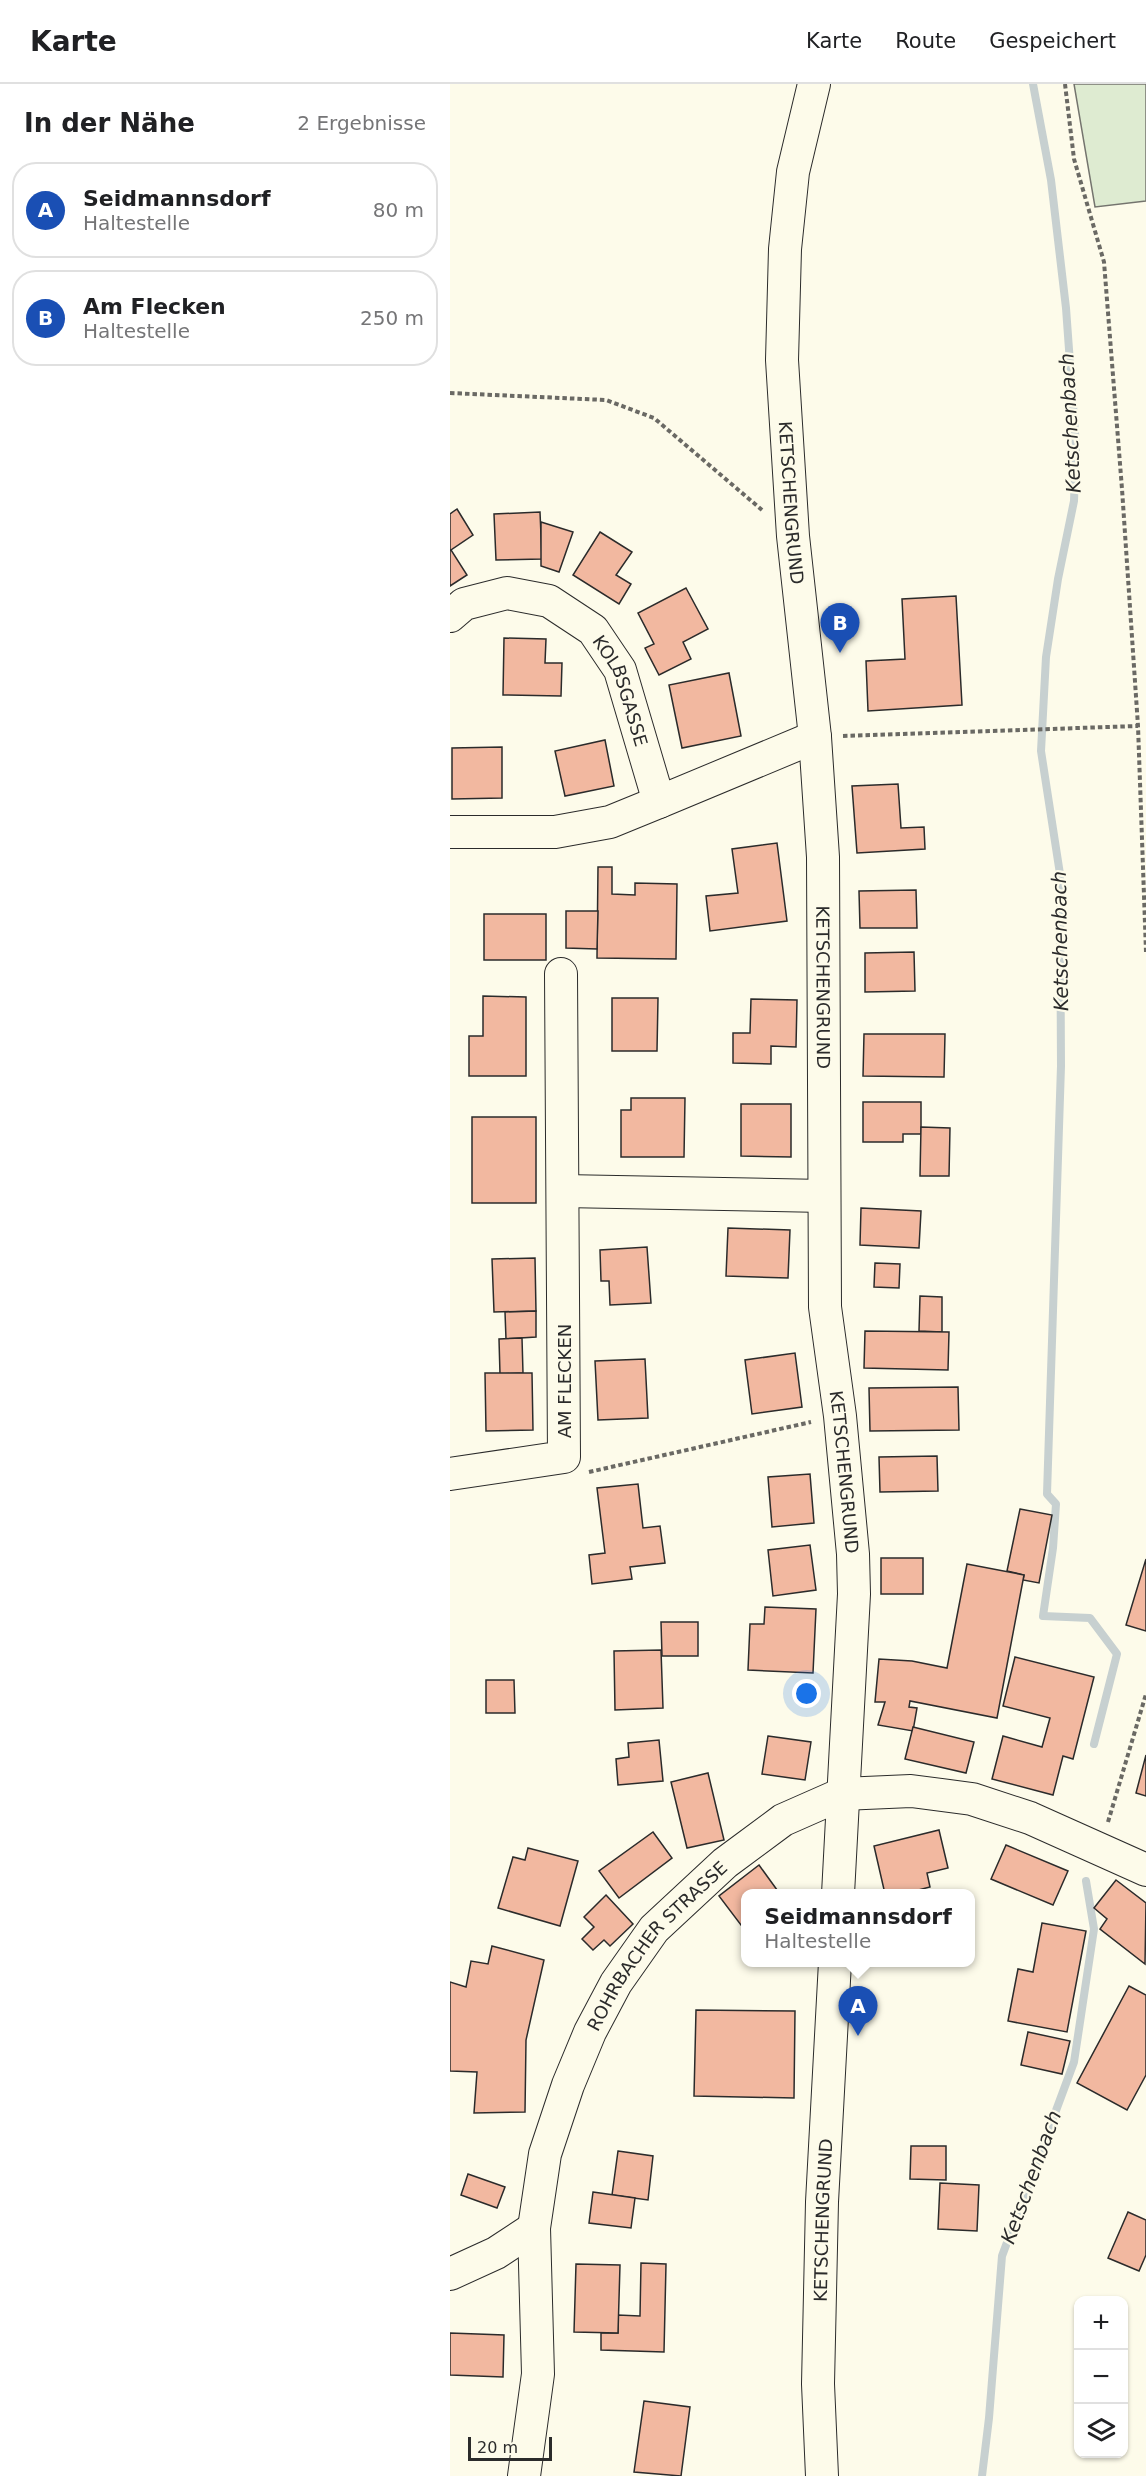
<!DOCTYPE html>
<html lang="de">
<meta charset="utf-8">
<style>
:root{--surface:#fff;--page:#f2f2f2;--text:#202124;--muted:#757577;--line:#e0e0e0;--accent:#c62828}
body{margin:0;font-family:"DejaVu Sans",sans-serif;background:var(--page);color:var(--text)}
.controls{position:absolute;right:18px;bottom:18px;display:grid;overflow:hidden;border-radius:12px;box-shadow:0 2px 4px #0004}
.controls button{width:54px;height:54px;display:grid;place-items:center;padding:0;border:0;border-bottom:2px solid var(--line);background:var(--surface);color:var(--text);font:30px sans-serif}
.scale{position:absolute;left:18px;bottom:15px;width:84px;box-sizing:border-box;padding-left:6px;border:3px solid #2b2b2b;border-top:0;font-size:16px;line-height:21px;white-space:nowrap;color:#2b2b2b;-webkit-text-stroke:4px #fdfbea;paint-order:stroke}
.you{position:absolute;left:357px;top:1610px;width:21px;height:21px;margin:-15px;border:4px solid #fff;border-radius:50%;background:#1a73e8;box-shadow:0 0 0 9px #1a73e833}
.badge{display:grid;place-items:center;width:39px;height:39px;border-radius:50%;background:var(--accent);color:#fff;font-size:20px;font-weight:700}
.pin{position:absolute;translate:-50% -50px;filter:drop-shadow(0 2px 3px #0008)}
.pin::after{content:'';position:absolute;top:32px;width:21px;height:18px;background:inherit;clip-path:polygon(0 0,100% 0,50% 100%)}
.popup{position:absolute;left:291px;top:1805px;width:234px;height:78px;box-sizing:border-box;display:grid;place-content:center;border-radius:12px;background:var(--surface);filter:drop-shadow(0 2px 4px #0005);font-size:20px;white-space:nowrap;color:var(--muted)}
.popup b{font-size:22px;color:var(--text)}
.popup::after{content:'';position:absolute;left:50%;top:100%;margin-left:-12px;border:12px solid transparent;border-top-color:var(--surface)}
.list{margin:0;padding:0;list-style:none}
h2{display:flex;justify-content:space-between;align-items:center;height:78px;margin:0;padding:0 24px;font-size:26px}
h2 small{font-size:20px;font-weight:400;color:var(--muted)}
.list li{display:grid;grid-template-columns:39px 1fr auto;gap:18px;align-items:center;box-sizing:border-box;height:96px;margin:0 12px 12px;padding:0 12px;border:2px solid var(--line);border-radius:24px}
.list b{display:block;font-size:22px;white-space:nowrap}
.list p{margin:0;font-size:20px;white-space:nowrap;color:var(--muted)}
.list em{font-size:20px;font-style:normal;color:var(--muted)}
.icon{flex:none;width:33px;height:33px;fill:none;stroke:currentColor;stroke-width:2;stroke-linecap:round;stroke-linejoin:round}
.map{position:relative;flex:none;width:696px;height:2392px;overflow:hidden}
header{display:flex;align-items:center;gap:36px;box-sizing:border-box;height:84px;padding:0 30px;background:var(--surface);border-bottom:2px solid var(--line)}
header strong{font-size:28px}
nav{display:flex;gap:33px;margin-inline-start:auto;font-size:21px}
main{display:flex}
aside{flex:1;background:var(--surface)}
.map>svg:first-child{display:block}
.green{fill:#deebd1;stroke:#74746e;stroke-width:1.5}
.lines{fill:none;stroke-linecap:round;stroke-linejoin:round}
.stream{stroke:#c7d0d0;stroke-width:8}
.building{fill:#f2b8a0;stroke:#2b2b2b;stroke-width:1.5}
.minor-casing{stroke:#2b2b2b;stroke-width:34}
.path{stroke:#6a6964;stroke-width:4;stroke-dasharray:4.5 3;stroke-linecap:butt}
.minor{stroke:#fdfbea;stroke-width:32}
.labels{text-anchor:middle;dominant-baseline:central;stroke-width:4.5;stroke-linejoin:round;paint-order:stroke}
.street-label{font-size:18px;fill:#2b2b2b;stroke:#fdfbea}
.water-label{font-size:20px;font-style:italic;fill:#2b2b2b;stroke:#fdfbea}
</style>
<header>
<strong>Karte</strong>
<nav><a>Karte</a><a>Route</a><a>Gespeichert</a></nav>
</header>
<main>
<aside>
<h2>In der Nähe<small>2 Ergebnisse</small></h2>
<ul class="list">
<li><span class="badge" style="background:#1a4fb4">A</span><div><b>Seidmannsdorf</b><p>Haltestelle</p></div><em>80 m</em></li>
<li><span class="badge" style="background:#1a4fb4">B</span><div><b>Am Flecken</b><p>Haltestelle</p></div><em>250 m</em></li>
</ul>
</aside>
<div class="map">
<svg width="696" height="2392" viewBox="0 0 696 2392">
<rect width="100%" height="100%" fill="#fdfbea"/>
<polygon class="green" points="624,0 696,0 696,117 645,123"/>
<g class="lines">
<g class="stream">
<polyline points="583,0 601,96 616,224 626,362 624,417 608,495 596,573 591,667 610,790 611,982 597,1410 606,1420 603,1464 593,1532 640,1534 667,1570 644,1660"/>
<polyline points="532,2392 539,2334 552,2172 624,1978 644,1845 636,1797"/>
</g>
</g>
<g class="building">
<polygon points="7,425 23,451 1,466 17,491 0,502 0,430"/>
<polygon points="90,428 92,475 46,476 44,430"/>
<polygon points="91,438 123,448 109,488 91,482"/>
<polygon points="150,448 182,468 166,491 181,500 169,520 123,491"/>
<polygon points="236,504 258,545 233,558 241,575 209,591 195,564 204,560 188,529"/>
<polygon points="506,512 512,621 418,627 416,577 455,575 452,515"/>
<polygon points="54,554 96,555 95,579 112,579 111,612 53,611"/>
<polygon points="279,589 291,652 232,664 219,601"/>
<polygon points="155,656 164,702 115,712 105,667"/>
<polygon points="52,663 52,714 2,715 2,664"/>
<polygon points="448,700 451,744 474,743 475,765 407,769 402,702"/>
<polygon points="327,759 337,837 260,847 256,812 288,809 282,765"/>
<polygon points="148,783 162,783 162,810 185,811 185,799 227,800 226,875 147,874"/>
<polygon points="466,806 467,844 410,844 409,807"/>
<polygon points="116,827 148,827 147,865 116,864"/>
<rect x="34" y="830" width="62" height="46"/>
<polygon points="464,868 465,907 415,908 415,869"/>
<polygon points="33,912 76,913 76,992 19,992 19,952 33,952"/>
<polygon points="162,914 208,914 207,967 162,967"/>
<polygon points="301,915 347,916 346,963 321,962 321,980 283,979 283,949 300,949"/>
<polygon points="414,950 495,950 494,993 413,992"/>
<polygon points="181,1014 235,1014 234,1073 171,1073 171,1026 181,1026"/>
<polygon points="413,1018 471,1018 471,1050 453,1050 453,1058 413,1058"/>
<polygon points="291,1020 341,1020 341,1073 291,1072"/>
<rect x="22" y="1033" width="64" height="86"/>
<polygon points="471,1043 500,1044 499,1092 470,1092"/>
<polygon points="411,1124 471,1127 469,1164 410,1161"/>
<polygon points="278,1144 340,1146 338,1194 276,1192"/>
<polygon points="197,1163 201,1219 160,1221 159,1197 151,1197 150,1166"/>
<polygon points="85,1174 86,1227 44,1228 42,1175"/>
<polygon points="425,1179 450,1180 449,1204 424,1203"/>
<polygon points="470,1212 492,1213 492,1248 469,1247"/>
<polygon points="86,1227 86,1253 56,1255 55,1228"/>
<polygon points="415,1247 499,1248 498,1286 414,1284"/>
<polygon points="72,1254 73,1289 50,1290 49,1255"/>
<polygon points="345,1269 352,1323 302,1330 295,1276"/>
<polygon points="195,1275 198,1334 148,1336 145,1277"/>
<polygon points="35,1289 82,1289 83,1346 36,1347"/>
<polygon points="508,1303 509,1346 420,1347 419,1304"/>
<polygon points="487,1372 488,1407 430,1408 429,1373"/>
<polygon points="360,1390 364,1439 322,1443 318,1393"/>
<polygon points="188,1400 193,1444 210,1442 215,1479 180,1483 182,1495 142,1500 139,1471 155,1469 147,1404"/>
<polygon points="570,1425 602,1431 589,1499 573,1496 574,1491 557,1487"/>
<polygon points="360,1461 366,1506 323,1512 318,1466"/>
<rect x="431" y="1474" width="42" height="36"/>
<polygon points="696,1475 696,1547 676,1541"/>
<polygon points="517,1480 574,1491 547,1634 460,1617 459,1623 467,1624 463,1647 428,1641 435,1618 425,1618 429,1575 462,1577 497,1584"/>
<polygon points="315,1523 366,1525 363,1589 298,1586 300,1540 314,1540"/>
<polygon points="211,1538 248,1538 248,1572 212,1572"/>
<polygon points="211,1566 213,1624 165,1626 164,1567"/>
<polygon points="565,1573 644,1593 623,1675 613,1672 603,1711 542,1695 553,1652 592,1663 600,1634 553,1622"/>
<polygon points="36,1596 64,1596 65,1629 36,1629"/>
<polygon points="463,1643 524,1658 516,1689 455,1675"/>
<polygon points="318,1652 361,1658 355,1696 312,1690"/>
<polygon points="209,1656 213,1697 168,1701 166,1675 179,1673 178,1659"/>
<polygon points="696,1671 696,1712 686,1709"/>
<polygon points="258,1689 274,1756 237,1764 221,1698"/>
<polygon points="489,1746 498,1784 477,1789 480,1803 453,1810 435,1810 424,1762"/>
<polygon points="203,1748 222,1774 169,1814 149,1787"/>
<polygon points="556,1761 618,1787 603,1821 541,1795"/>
<polygon points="78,1764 128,1777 110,1842 48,1824 63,1773 75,1776"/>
<polygon points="309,1781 330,1810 296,1810 294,1845 269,1812"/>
<polygon points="666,1796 696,1819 695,1880 650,1845 657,1835 644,1824"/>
<polygon points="156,1811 183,1840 160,1862 154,1856 143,1866 132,1855 144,1843 134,1833"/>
<polygon points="592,1839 636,1847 617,1948 558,1937 568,1885 583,1888"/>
<polygon points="42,1862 94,1876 76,1956 75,2028 24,2029 27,1988 0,1987 0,1898 16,1903 21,1877 38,1880"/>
<polygon points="679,1902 696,1911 696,1991 677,2026 627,1999"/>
<polygon points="246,1926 345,1927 344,2014 244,2012"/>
<polygon points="578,1948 620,1957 612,1990 571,1981"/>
<polygon points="461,2062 496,2062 496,2096 460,2095"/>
<polygon points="168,2067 203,2072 198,2116 162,2111"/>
<polygon points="18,2090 55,2103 47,2124 11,2111"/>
<polygon points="490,2099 529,2101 527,2147 488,2145"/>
<polygon points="143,2108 185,2114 181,2144 139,2139"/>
<polygon points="678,2128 696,2136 696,2171 689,2187 658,2174"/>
<polygon points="191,2179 216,2180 214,2268 151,2266 151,2249 168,2249 168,2231 190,2232"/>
<polygon points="126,2180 170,2181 168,2249 124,2248"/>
<polygon points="0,2249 54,2251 53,2293 0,2291"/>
<polygon points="194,2317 240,2323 231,2392 184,2388"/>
</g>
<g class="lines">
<defs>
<g id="minor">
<path id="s1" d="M364,0L343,88L335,165L332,276L343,452L365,653L373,773L375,1223L390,1332L403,1470L404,1510L388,1810"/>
<path id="s2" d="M0,532L14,520L57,509L99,517L143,546L170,586L209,718L365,653"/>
<polyline points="0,748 105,748 160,738 209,718"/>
<polyline points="113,1107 374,1112"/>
<polyline points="0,1390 114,1373 111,890"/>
<polyline points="0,2190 46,2169 84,2144"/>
<path id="s3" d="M74,2392L88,2290L84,2144L95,2070L118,2001L140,1948L166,1899L204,1845L275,1779L333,1736L392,1710L461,1707L522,1715L580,1734L696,1786"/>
<path id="s4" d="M372,2392L368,2300L372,2118L385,1878"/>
</g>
</defs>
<use href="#minor" class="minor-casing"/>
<g class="path">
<polyline points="615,0 624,75 654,178 672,405 688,642 696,868"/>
<polyline points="0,309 156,316 204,334 312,426"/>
<polyline points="393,652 688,642"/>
<polyline points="139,1388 361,1338"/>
<polyline points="658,1738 696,1610"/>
</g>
<use href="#minor" class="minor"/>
</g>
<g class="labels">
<g class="street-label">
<text stroke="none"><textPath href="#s1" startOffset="422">KETSCHENGRUND</textPath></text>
<text stroke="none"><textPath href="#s2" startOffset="226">KOLBSGASSE</textPath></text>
<text stroke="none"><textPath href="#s1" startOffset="908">KETSCHENGRUND</textPath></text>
<text transform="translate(114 1297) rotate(-90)">AM FLECKEN</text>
<text stroke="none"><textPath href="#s1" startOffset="1394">KETSCHENGRUND</textPath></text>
<text stroke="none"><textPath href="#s3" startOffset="564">ROHRBACHER STRASSE</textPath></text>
<text stroke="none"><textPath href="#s4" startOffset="256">KETSCHENGRUND</textPath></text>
</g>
<g class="water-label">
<text transform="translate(620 339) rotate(-93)">Ketschenbach</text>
<text transform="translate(610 857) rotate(-91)">Ketschenbach</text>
<text transform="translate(581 2093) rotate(-70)">Ketschenbach</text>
</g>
</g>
</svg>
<div class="controls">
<button>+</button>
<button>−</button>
<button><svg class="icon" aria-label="layers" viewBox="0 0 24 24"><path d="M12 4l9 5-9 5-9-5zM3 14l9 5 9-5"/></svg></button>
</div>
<div class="scale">20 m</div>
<div class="you"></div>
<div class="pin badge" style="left:408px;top:1952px;background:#1a4fb4">A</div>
<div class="popup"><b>Seidmannsdorf</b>Haltestelle</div>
<div class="pin badge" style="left:390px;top:569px;background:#1a4fb4">B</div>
</div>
</main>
